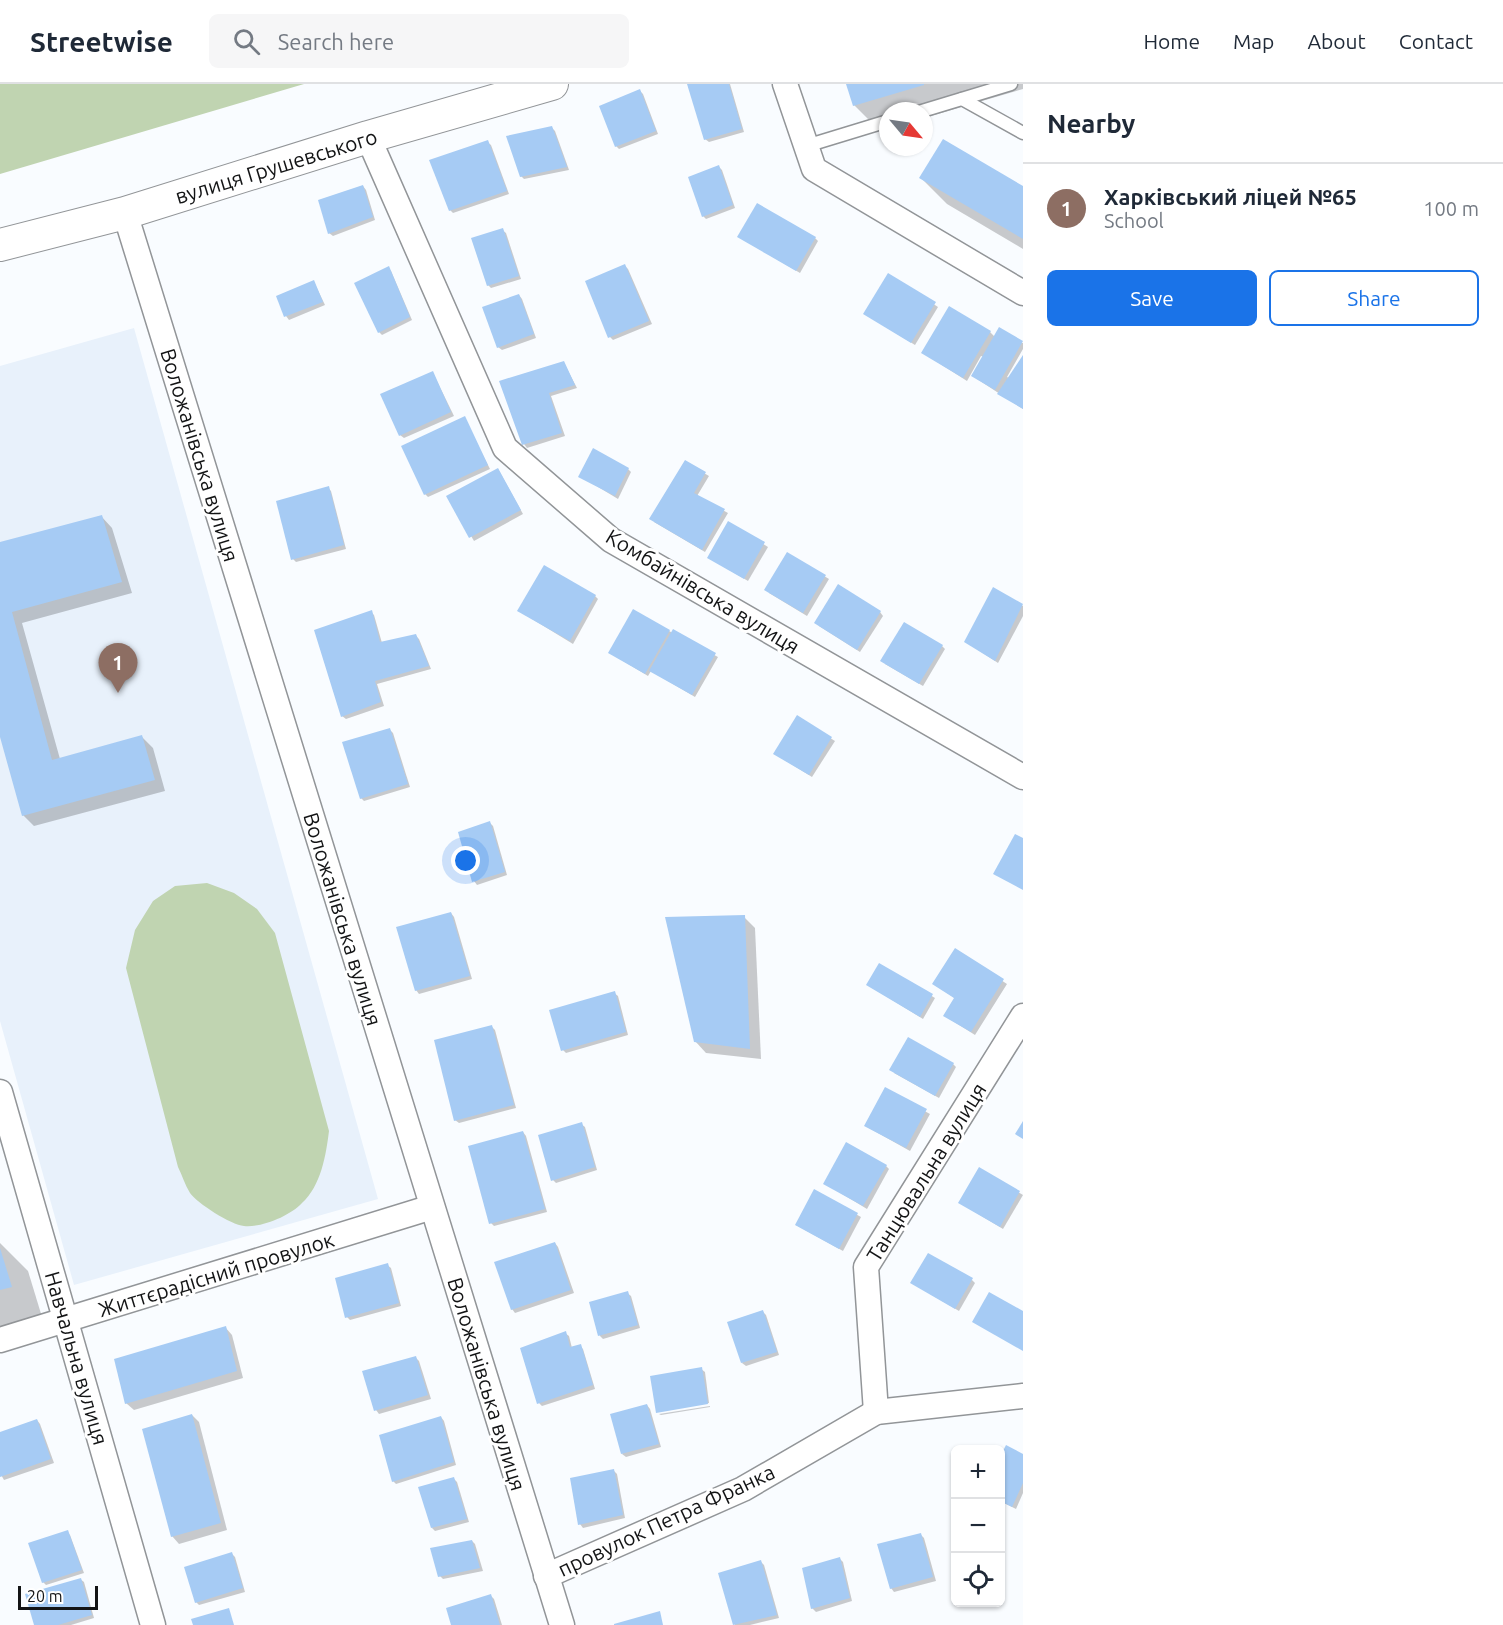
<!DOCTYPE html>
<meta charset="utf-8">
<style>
:root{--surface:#fff;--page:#f6f6f7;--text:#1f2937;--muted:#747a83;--line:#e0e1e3;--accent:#1a73e8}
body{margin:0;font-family:Ubuntu,sans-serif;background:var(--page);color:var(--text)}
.controls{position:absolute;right:18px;bottom:18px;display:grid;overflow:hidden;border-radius:9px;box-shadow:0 2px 4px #0004}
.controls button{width:54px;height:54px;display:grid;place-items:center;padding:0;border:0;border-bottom:2px solid var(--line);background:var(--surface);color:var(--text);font:30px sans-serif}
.compass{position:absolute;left:879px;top:18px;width:54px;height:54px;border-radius:50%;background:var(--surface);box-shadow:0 2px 4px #0004;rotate:119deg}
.scale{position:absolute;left:18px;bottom:15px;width:80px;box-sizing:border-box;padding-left:6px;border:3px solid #131415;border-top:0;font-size:16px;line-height:21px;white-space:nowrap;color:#131415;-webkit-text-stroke:4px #fff;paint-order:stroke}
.you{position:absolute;left:466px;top:777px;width:21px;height:21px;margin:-15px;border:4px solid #fff;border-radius:50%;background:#1a73e8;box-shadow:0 0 0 9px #1a73e833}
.badge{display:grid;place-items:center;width:39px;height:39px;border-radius:50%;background:var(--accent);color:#fff;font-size:20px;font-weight:700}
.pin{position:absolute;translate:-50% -50px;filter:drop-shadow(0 2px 3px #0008)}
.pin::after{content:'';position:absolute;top:32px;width:21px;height:18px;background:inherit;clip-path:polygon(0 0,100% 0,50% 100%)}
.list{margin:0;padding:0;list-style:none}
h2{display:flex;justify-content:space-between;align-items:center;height:78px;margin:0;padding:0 24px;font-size:26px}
h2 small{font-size:20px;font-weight:400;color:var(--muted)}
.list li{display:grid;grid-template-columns:39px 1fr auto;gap:18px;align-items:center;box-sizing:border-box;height:90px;padding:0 24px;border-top:2px solid var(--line)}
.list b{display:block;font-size:22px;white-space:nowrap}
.list p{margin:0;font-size:20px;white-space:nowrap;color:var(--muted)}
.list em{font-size:20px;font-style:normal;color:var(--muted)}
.actions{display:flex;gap:12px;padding:18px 24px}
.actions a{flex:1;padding:14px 0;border:2px solid var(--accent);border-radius:9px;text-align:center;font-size:21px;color:var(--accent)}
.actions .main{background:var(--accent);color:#fff}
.icon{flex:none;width:33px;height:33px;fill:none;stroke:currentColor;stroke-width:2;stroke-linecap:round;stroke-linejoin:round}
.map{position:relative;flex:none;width:1023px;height:1541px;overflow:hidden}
header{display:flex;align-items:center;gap:36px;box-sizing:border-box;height:84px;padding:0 30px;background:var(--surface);border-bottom:2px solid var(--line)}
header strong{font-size:28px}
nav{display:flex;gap:33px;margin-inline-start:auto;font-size:21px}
.search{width:420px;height:54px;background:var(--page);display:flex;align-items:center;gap:15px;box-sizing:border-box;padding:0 21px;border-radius:9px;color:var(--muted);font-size:22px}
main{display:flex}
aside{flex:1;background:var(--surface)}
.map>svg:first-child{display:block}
.built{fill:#e8f1fb}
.green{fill:#c0d4b1}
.shadow{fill:#0003}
.building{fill:#a6cbf4}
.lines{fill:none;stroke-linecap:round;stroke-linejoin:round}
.service-casing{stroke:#929598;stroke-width:15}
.minor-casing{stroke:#929598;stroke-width:27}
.tertiary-casing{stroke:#929598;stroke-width:34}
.service{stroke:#fff;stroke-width:12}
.minor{stroke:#fff;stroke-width:24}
.tertiary{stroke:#fff;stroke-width:32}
.labels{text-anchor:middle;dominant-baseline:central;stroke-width:6;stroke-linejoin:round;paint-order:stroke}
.street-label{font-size:21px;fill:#131415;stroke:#fff}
</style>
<header>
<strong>Streetwise</strong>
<div class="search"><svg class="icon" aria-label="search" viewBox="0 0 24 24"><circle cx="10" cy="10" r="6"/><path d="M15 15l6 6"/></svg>Search here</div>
<nav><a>Home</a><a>Map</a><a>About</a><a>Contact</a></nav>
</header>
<main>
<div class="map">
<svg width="1023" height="1541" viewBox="0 0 1023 1541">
<rect width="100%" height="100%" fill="#f9fcff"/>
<polygon class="built" points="134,244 378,1115 74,1201 0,937 0,282"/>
<g class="green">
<polygon points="0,0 304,0 0,90"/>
<path d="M207,799L234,809L257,825L275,849L329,1047C326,1071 321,1102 302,1119C290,1132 261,1144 244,1142C231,1141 197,1119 190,1109C185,1101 182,1091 178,1083L126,884L135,846L153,817L175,802Z"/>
</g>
<g class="shadow">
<polygon points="693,0 730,0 744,48 709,58 705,55"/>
<polygon points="848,0 1023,0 1023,5 924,34 924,27 888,27 888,45 880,47 854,21"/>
<polygon points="640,7 643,10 658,50 619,65 616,62"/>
<polygon points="552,44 555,47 569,86 524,95 521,92"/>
<polygon points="487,58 491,61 509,110 453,129 450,126"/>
<polygon points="719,83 722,86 735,124 706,135 703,132"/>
<polygon points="921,94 1023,103 1023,165 947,120"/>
<polygon points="363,102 366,106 375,136 333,152 329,149"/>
<polygon points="502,146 506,149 521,195 491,204 488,201"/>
<polygon points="739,153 815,154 818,157 800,189"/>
<polygon points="625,182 628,185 652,240 613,256 610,253"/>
<polygon points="388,184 391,187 412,236 382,251 379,248"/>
<polygon points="889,191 938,223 915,261 865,230"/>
<polygon points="314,198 325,221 289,236 286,232"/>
<polygon points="519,211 522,215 536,254 502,266 498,263"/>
<polygon points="950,224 990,248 995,253 1023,259 1023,265 1007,293 1009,294 1023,274 1023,325 977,295 984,273 981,272 967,297 923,269"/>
<polygon points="564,279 577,304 551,312 565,352 527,364 524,360 501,298"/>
<polygon points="433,289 454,332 404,354 400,351"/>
<polygon points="464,334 490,385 428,413 425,410"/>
<polygon points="685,378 709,392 697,412 728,429 705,468 654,438"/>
<polygon points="498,385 523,430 474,457 448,412"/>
<polygon points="628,385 631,388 618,415 580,392"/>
<polygon points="328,404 331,407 346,465 296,478 293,475"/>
<polygon points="101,432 112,444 132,509 22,539 60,675 142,653 153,664 165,707 34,742 23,731 0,648 0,460"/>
<polygon points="729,439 768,463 748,497 709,474"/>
<polygon points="788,470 829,495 807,532 769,509"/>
<polygon points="994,505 1023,522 1023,532 998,579 966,558"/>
<polygon points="595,512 598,515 573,560 519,527"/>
<polygon points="371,528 374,531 382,559 416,552 419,555 431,585 377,600 384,622 346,635 342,632"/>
<polygon points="880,528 883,532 860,568 819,542"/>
<polygon points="669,547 718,573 695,613 651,587 648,592 610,569"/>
<polygon points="942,562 945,565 923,602 885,580"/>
<polygon points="798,634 835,657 812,693 775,670"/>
<polygon points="389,645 393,649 410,703 364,717 361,714"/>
<polygon points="490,739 493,742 507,791 477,801 474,797"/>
<polygon points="451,829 454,833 472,895 419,910 416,906"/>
<polygon points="744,833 755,844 761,975 706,969 695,957"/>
<polygon points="955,866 1007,900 975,951 948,934 956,915 934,900"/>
<polygon points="880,881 935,914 923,935 868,901"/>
<polygon points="614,909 618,912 628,951 566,969 563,966"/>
<polygon points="492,943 495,946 516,1024 459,1039 455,1036"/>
<polygon points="953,980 956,983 939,1014 894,989"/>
<polygon points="885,1005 930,1030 910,1067 869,1044"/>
<polygon points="581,1040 585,1043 597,1086 556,1099 553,1096"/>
<polygon points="523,1048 526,1052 547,1128 494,1142 491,1139"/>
<polygon points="886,1082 889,1085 867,1125 824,1099"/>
<polygon points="979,1085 1023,1111 1003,1145 960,1119"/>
<polygon points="814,1107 861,1133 843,1167 796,1141"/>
<polygon points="0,1159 28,1187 42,1233 0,1246"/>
<polygon points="555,1159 558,1163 574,1209 515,1229 512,1225"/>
<polygon points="387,1181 391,1184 401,1222 350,1236 347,1233"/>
<polygon points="972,1196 975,1199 959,1227 912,1199"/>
<polygon points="627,1209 631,1212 640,1244 603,1255 600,1252 590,1219"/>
<polygon points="763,1228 766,1231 779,1271 746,1282 742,1279"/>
<polygon points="225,1243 232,1251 243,1294 134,1326 126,1319"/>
<polygon points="565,1249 569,1252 572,1264 580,1262 583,1265 595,1305 542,1322 539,1319"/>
<polygon points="416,1274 419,1277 431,1315 379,1330 376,1326"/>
<polygon points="701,1285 705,1288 709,1319 658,1327"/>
<polygon points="647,1321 650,1325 661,1363 626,1373 622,1370"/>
<polygon points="710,1322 710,1323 661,1331 659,1330"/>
<polygon points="192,1331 199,1338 227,1446 179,1460 172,1452"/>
<polygon points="441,1333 444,1337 456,1381 396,1400 393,1397"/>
<polygon points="37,1336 40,1340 54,1379 4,1396 0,1389 0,1349"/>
<polygon points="1023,1372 1023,1409 1016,1425 1000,1417 1000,1377"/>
<polygon points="614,1387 617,1390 625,1434 583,1444 580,1440"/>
<polygon points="454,1395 457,1398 469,1438 435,1447 432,1444"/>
<polygon points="67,1448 70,1451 84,1489 46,1501 43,1498"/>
<polygon points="921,1451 924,1454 936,1497 894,1508 891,1504"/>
<polygon points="472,1457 475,1460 483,1487 443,1495 440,1492"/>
<polygon points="232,1470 235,1473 245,1508 199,1521 196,1518"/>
<polygon points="840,1475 843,1478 852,1517 816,1528 812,1524"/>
<polygon points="761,1478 764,1481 779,1534 750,1541 735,1541 720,1490"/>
<polygon points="80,1495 84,1498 94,1534 71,1541 35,1541"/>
<polygon points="491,1512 494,1515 502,1541 452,1541"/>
</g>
<g class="building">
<polygon points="687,0 729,0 742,45 704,56"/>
<polygon points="846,0 924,0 924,1 853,22"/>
<polygon points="640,5 656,47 615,63 599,22"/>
<polygon points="552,42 567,83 520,93 506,52"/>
<polygon points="943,55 1023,102 1023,155 919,94"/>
<polygon points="488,56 507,107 449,127 429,76"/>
<polygon points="719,81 733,121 702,133 688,93"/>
<polygon points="363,101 373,133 328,150 318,116"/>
<polygon points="757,119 816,153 796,187 737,153"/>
<polygon points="503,144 519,192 487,202 471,154"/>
<polygon points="625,180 649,237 608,254 585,197"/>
<polygon points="389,182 410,233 378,249 354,199"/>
<polygon points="888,189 936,218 911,259 863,230"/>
<polygon points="314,196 323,218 284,233 276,212"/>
<polygon points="519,210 534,250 497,264 482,223"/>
<polygon points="949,222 991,247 963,294 921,269"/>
<polygon points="999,243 1023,257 995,306 971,292"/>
<polygon points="1023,271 1023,325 997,310"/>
<polygon points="564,277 575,301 549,309 562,349 522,361 499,297"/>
<polygon points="433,287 451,328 399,352 380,310"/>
<polygon points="465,332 488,381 424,411 401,362"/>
<polygon points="593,364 629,384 615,412 578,393"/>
<polygon points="685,376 706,388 694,409 725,425 702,466 649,435"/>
<polygon points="498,384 521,426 469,454 446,412"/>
<polygon points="329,402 344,461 291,476 276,417"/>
<polygon points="102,431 122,498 12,528 52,676 142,651 155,696 22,732 0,653 0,458"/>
<polygon points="728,437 765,458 744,495 707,474"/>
<polygon points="787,468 826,491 803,529 764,506"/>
<polygon points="544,481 596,511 570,557 517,527"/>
<polygon points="838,500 881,527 857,566 814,539"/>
<polygon points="993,503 1023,520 995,577 964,558"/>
<polygon points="633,525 670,546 645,590 608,569"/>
<polygon points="372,526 380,558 416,550 429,582 375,597 381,618 341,633 314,546"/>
<polygon points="904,538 943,561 919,600 880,577"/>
<polygon points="673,545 716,569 692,611 649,587"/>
<polygon points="797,631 832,653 809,691 773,670"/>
<polygon points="390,644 408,700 360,715 342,658"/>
<polygon points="490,737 505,788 472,798 458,748"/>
<polygon points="1015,750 1023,754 1023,806 993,790"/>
<polygon points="451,828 470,892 415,907 396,843"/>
<polygon points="745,831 750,965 694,958 665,833"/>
<polygon points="955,864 1004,895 971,948 943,932 954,914 932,900"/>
<polygon points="879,879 933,910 920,933 866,901"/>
<polygon points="615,907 626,948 561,967 549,926"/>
<polygon points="492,941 514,1021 454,1037 434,956"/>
<polygon points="908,953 954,979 935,1012 889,986"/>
<polygon points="885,1003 927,1025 906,1064 864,1042"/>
<polygon points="1023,1037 1023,1055 1015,1050"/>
<polygon points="582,1038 595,1083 551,1097 538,1051"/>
<polygon points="523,1047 545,1125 489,1140 468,1062"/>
<polygon points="846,1058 887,1081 863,1122 823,1100"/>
<polygon points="979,1083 1020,1107 1000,1143 958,1119"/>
<polygon points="814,1105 858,1129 839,1165 795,1141"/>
<polygon points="555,1158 571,1206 511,1226 494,1178"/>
<polygon points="0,1164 12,1203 0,1206"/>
<polygon points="928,1169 973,1194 955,1225 910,1199"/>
<polygon points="388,1179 399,1219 345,1234 335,1194"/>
<polygon points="628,1207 638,1241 598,1252 589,1218"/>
<polygon points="989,1208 1023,1227 1023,1267 972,1238"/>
<polygon points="763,1226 777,1268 741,1279 727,1238"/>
<polygon points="226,1242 237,1287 125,1320 114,1275"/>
<polygon points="566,1247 570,1263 581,1260 593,1301 537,1320 520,1264"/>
<polygon points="416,1272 428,1311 374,1327 362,1287"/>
<polygon points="702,1283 708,1320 656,1329 650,1292"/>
<polygon points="647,1320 659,1360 621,1370 610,1330"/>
<polygon points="192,1330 221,1439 171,1453 142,1345"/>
<polygon points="441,1332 454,1378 392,1398 379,1351"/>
<polygon points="37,1335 51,1375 0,1393 0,1348"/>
<polygon points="1006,1361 1023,1370 1023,1399 1012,1423 1000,1417 1000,1373"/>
<polygon points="614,1385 623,1431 578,1441 570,1394"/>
<polygon points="454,1393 467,1435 431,1444 418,1403"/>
<polygon points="68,1446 82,1486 42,1499 28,1459"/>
<polygon points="921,1449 933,1493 890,1505 877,1460"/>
<polygon points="472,1456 480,1484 438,1493 430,1464"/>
<polygon points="232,1468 243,1504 195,1519 184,1483"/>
<polygon points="840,1473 850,1514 811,1525 802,1484"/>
<polygon points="761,1476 777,1531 733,1541 718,1489"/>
<polygon points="81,1494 92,1531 58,1541 34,1541 25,1510"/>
<polygon points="491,1510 500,1541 451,1541 446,1524"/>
<polygon points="229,1524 234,1541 193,1541 191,1535"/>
<polygon points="660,1527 663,1541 614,1541 614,1540"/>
</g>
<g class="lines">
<defs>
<g id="service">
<polyline points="962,15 1023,49"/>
<polyline points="922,27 1011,0"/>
<polyline points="806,62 888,37"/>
</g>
<g id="minor">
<polyline points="785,0 814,85 1023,209"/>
<polyline points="368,53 505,364 611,456 1023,693"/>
<polyline points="125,129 562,1541"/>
<polyline points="0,1008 153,1541"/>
<polyline points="0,1256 432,1123"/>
<polyline points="876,1328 866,1183 1023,932"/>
<polyline points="546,1492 743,1405 876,1328 1023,1312"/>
</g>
<polyline id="tertiary" points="0,161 125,129 368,53 552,0"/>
</defs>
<use href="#service" class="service-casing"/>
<use href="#minor" class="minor-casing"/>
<use href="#tertiary" class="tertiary-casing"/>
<use href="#service" class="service"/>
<use href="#minor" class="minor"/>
<use href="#tertiary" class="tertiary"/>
</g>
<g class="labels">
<g class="street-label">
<text transform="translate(276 82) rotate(-17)">вулиця Грушевського</text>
<text transform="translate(200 371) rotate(73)">Воложанівська вулиця</text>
<text transform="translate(703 507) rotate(31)">Комбайнівська вулиця</text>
<text transform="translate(343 835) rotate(73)">Воложанівська вулиця</text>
<text transform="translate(926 1088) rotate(-58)">Танцювальна вулиця</text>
<text transform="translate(216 1190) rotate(-17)">Життєрадісний провулок</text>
<text transform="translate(77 1274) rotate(74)">Навчальна вулиця</text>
<text transform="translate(487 1300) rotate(73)">Воложанівська вулиця</text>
<text transform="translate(666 1436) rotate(-25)">провулок Петра Франка</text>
</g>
</g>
</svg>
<div class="controls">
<button>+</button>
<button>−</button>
<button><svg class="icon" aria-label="locate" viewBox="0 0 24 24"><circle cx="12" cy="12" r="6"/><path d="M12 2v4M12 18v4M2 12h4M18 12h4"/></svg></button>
</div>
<svg class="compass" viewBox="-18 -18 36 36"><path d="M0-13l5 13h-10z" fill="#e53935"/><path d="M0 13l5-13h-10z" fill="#747a83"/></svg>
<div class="scale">20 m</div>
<div class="you"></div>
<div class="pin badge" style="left:118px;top:609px;background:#8d6e63">1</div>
</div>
<aside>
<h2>Nearby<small></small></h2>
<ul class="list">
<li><span class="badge" style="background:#8d6e63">1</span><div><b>Харківський ліцей №65</b><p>School</p></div><em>100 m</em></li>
</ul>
<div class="actions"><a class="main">Save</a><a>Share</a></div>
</aside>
</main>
